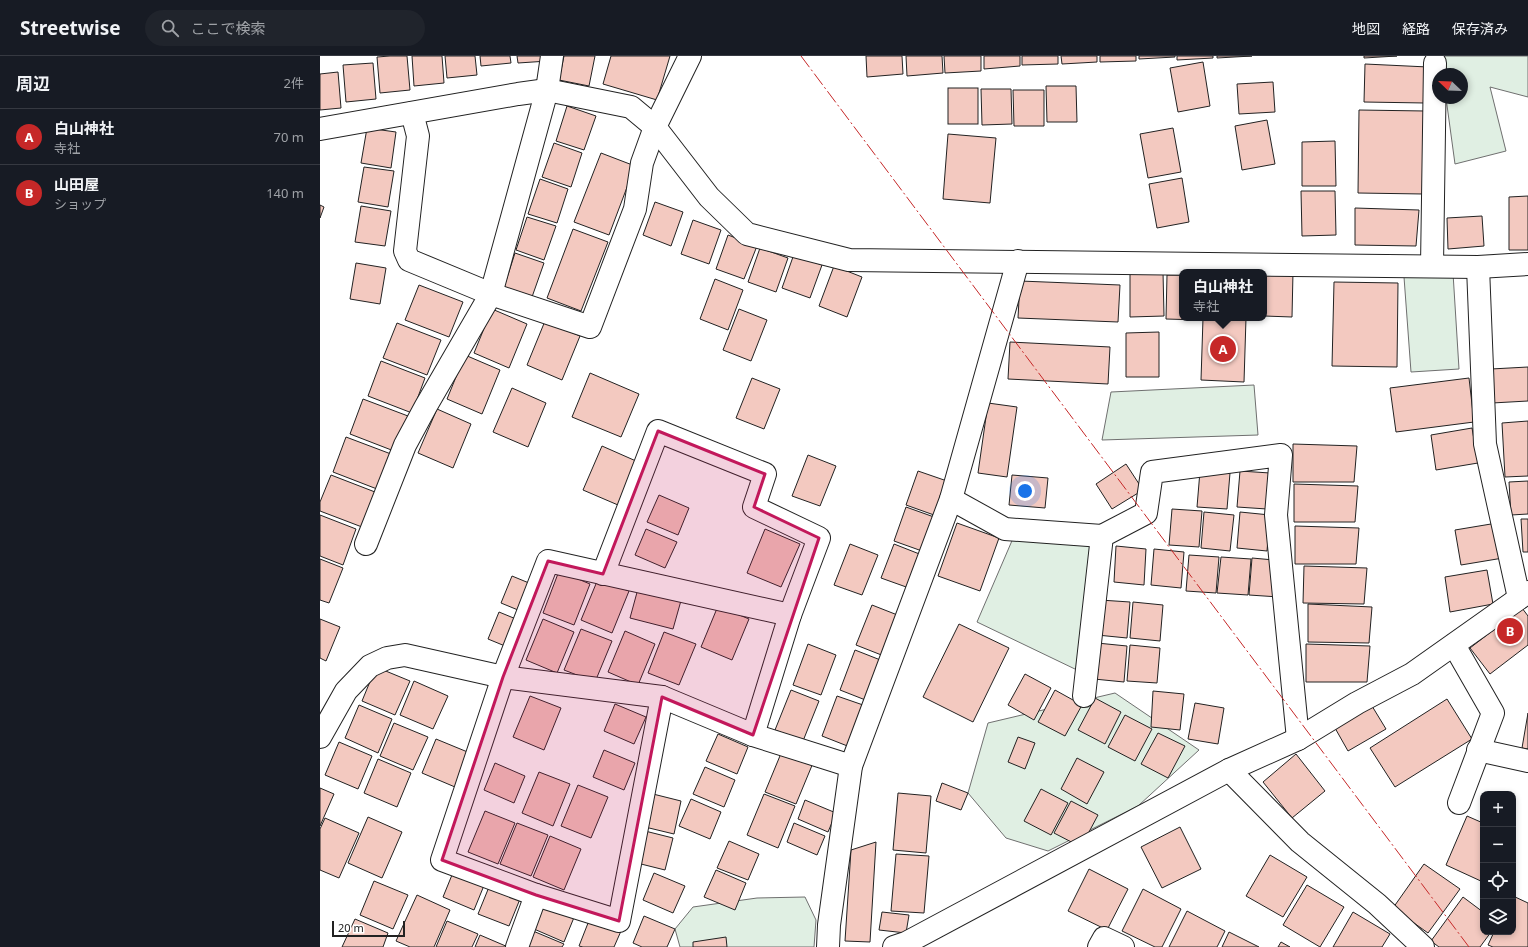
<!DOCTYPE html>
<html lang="ja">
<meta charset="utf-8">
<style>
:root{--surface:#171b24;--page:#20242c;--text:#f1f3f6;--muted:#9ea1a6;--line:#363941;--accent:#c62828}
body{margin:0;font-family:"Noto Sans","Noto Sans JP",sans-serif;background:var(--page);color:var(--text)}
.controls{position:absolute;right:12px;bottom:12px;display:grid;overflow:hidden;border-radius:8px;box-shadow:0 2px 6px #0003}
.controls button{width:36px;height:36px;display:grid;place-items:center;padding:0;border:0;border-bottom:1px solid var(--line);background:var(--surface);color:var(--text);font:20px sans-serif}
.compass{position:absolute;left:1112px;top:12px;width:36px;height:36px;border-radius:50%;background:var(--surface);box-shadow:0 2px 6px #0003;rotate:293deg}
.scale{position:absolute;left:12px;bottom:10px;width:73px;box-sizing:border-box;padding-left:4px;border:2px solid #222;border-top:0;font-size:11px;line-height:14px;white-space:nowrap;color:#222;-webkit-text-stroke:3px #fff;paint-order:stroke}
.you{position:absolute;left:705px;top:435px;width:14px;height:14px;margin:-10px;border:3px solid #fff;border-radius:50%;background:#1a73e8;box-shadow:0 0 0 6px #1a73e833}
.badge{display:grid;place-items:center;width:26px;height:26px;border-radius:50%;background:var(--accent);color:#fff;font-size:13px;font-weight:700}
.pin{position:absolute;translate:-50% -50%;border:2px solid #fff;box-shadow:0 1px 4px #0006}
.popup{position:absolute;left:859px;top:213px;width:88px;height:52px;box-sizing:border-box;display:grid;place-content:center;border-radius:8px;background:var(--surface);filter:drop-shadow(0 1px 3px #0005);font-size:13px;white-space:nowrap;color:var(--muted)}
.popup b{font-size:15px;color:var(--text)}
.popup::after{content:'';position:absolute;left:50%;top:100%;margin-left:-8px;border:8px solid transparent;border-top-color:var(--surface)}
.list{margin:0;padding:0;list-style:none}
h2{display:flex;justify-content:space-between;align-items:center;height:52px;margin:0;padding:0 16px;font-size:17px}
h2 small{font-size:13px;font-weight:400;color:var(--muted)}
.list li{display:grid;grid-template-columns:26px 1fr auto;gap:12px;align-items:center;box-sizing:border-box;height:56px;padding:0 16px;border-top:1px solid var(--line)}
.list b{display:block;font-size:15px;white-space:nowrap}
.list p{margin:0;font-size:13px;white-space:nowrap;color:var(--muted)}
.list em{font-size:13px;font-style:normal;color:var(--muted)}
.icon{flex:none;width:22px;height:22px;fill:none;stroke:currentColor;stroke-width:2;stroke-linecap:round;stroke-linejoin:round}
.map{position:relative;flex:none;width:1208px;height:891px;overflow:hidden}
header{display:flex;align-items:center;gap:24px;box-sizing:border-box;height:56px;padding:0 20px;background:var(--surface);border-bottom:1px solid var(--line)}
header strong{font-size:19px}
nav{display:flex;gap:22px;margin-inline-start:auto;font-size:14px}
.search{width:280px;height:36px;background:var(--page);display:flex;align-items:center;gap:10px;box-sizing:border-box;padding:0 14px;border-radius:22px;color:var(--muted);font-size:15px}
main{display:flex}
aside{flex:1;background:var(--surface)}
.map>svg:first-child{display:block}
.green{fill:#e0efe3;stroke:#6f6f6f}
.building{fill:#f3c9c0;stroke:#222}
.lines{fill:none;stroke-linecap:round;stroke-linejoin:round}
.minor-casing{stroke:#222;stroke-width:24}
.tertiary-casing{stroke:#222;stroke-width:24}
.minor{stroke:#fff;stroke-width:22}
.tertiary{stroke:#fff;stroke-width:22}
.power{stroke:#c62828;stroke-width:1;stroke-dasharray:14 3 2 3;stroke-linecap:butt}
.marked{fill:#c2185b;fill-opacity:0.2;stroke:#c2185b;stroke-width:3;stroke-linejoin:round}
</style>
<header>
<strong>Streetwise</strong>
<div class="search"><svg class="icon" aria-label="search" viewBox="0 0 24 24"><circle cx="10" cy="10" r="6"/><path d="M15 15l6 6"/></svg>ここで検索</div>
<nav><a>地図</a><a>経路</a><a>保存済み</a></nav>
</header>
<main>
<aside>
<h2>周辺<small>2件</small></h2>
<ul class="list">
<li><span class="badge">A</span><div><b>白山神社</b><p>寺社</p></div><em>70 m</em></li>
<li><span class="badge">B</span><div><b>山田屋</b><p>ショップ</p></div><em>140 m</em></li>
</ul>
</aside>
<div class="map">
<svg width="1208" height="891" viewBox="0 0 1208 891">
<rect width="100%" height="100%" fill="#fff"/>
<g class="green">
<polygon points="1120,0 1208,0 1208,41 1170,31 1186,95 1135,108 1126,42 1142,42 1142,18 1122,18"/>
<polygon points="1133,217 1139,313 1091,316 1084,221"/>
<polygon points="934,329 938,379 782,384 791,336"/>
<polygon points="694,480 774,489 757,614 657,566"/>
<polygon points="795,637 879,694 818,750 728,795 686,782 648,737 668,667"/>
<polygon points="485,841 496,864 494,891 360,891 355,873 373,851 437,842"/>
</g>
<g class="building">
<polygon points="70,0 87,0 90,34 60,37 57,1"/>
<polygon points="92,0 122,0 124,27 94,30"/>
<polygon points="125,0 155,0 157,19 127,22"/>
<polygon points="160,0 190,0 191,7 161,10"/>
<polygon points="197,0 228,0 228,5 198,7"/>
<polygon points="244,0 275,0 269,30 239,24"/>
<polygon points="291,0 350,0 337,44 283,28"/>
<polygon points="546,0 582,0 583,18 547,21"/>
<polygon points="586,0 622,0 623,17 587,20"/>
<polygon points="624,0 661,0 661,15 625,17"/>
<polygon points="664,0 700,0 700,10 664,13"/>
<polygon points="702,0 738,0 738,8 702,9"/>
<polygon points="741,0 777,0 777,6 742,8"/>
<polygon points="780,0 816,0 816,5 780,6"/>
<polygon points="819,0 855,0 855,1 819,3"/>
<polygon points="857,0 893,0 893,2 857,4"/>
<polygon points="897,0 932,0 897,2"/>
<polygon points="1044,0 1077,0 1044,2"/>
<polygon points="883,6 890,50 858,56 850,12"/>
<polygon points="53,7 56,43 26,46 23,9"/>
<polygon points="1045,8 1108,11 1105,47 1044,46"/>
<polygon points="18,16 21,52 0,54 0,18"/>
<polygon points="953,26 955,56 919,58 917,28"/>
<polygon points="726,30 756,30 757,66 727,66"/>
<rect x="628" y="32" width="30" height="36"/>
<polygon points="661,33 691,33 692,68 662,69"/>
<polygon points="693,34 724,34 724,70 694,70"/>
<polygon points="247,50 276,60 264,94 236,85"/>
<polygon points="1039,54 1105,55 1103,138 1038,137"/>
<polygon points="947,64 955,108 922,114 915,70"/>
<polygon points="47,72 76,76 71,112 41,107"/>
<polygon points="853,72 861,116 828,122 820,78"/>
<polygon points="628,78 676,82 670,147 623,143"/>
<polygon points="1015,85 1016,130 982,130 982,86"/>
<polygon points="234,87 262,97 251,131 222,121"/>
<polygon points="281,97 315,110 289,179 254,166"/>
<polygon points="44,111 74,115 68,151 38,146"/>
<polygon points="862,122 869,166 837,172 829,128"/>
<polygon points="220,123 248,133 237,167 208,158"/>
<polygon points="981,135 1015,135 1016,179 982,180"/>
<polygon points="1208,140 1208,194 1189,194 1189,141"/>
<polygon points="335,146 363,156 351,190 323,179"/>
<polygon points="0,149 4,151 0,162"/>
<polygon points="41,150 71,155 65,190 35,186"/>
<polygon points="1035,152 1099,154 1096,190 1035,189"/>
<polygon points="1162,160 1164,190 1128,193 1127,162"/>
<polygon points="207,161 236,170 224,204 196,194"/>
<polygon points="373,164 401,174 389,208 361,198"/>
<polygon points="253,173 288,186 261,255 227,242"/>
<polygon points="408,179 437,190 424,223 396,213"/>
<polygon points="440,192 468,202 456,236 428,226"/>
<polygon points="195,197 224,207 212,241 184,231"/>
<polygon points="474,198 502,209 490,242 462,232"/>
<polygon points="36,207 66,212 60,248 30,243"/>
<polygon points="514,210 542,221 527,261 499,250"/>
<polygon points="810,216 843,216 844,260 810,261"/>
<polygon points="944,216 973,216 972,261 944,260"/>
<polygon points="847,219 862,219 862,262 880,262 880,264 846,263"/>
<polygon points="395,223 423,234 408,274 380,263"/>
<polygon points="700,225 800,229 798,266 698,262"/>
<polygon points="1014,226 1078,227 1077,311 1012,310"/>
<polygon points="99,229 143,246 129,281 85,264"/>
<polygon points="172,253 207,268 189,312 154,297"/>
<polygon points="419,253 447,264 431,305 403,294"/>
<polygon points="883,262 926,262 924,326 881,324"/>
<polygon points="225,265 260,280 242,324 207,309"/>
<polygon points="77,267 121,284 107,319 63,302"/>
<polygon points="839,276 839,321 806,321 806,277"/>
<polygon points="690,286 790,291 788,328 688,323"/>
<polygon points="145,299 180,314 162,358 127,343"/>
<polygon points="61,305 105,322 92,357 48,340"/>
<polygon points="1208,311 1208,345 1172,347 1171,313"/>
<polygon points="270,317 319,338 301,381 252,361"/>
<polygon points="432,322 460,333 444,373 416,362"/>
<polygon points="1149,322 1154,366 1076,376 1070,332"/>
<polygon points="192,332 226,347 208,391 173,376"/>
<polygon points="43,343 88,360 74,395 30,378"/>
<polygon points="668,347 697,351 687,421 658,417"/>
<polygon points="117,353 151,368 133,412 98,397"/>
<polygon points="1208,365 1208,420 1185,421 1182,367"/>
<polygon points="1152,372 1158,407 1116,414 1111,379"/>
<polygon points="26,381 71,398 57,433 13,416"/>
<polygon points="973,388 1037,390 1034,426 973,426"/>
<polygon points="282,390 316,405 298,449 263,434"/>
<polygon points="488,399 516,410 500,450 472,440"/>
<polygon points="806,408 823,434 792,453 776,428"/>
<polygon points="598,415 627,425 614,459 586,449"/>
<polygon points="880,415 910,417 907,453 877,451"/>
<polygon points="920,415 950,417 947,453 917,451"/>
<polygon points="11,419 55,436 42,471 0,455 0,446"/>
<polygon points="692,419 728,422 725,452 689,449"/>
<polygon points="1208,425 1208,458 1191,459 1189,426"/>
<polygon points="974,428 1038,430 1035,466 974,466"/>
<polygon points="339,439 369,452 358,479 327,466"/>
<polygon points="586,451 614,461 602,495 574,485"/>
<polygon points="852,453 882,455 879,491 849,489"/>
<polygon points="884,456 914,459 910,495 881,492"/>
<polygon points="920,456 950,459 947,495 917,492"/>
<polygon points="0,459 36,473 23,509 0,500"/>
<polygon points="1201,463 1208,463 1208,496 1203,496"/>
<polygon points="637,467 679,482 660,535 618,520"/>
<polygon points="1177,467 1183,502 1141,509 1135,474"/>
<polygon points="975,470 1039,472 1036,508 975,508"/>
<polygon points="326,473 357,486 345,512 315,499"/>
<polygon points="445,473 480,488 461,531 427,517"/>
<polygon points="530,488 558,499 542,539 514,529"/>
<polygon points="574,488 602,499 589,532 561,522"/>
<polygon points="796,490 826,493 824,529 794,526"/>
<polygon points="834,493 864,496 861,532 831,529"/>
<polygon points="869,499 899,501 896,537 866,535"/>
<polygon points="901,501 931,503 928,539 897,537"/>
<polygon points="932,502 954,504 959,541 929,539"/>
<polygon points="0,503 23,512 9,547 0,544"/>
<polygon points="984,510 1047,512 1044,548 983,547"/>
<polygon points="1167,514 1173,548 1130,556 1125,521"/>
<polygon points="239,515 270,528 254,569 223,557"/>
<polygon points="192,520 209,527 198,554 181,547"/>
<polygon points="278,523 309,535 292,577 261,564"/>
<polygon points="319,529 362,541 353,573 310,562"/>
<polygon points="780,544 810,546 807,582 777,579"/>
<polygon points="813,546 843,549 840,585 810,582"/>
<polygon points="988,548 1052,551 1049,587 988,586"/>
<polygon points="552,549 580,560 564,600 536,589"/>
<polygon points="398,550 429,563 412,604 381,591"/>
<polygon points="1202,552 1208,560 1208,589 1170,618 1150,592"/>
<polygon points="179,556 196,563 185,590 168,583"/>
<polygon points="0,563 20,571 6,605 0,602"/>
<polygon points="223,563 254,576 237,617 206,604"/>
<polygon points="639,568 689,592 653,666 603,641"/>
<polygon points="261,573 292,585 275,626 244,614"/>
<polygon points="305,575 335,588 318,629 288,616"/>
<polygon points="344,576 376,588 359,629 328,617"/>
<polygon points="777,587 807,590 804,626 774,623"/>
<polygon points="488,588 516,599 501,639 473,629"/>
<polygon points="986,588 1050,590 1047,626 986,626"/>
<polygon points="810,589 840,592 837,627 807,625"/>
<polygon points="535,594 563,605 548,645 520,634"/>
<polygon points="56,611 90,625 75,659 42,645"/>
<polygon points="705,618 731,632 714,664 688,649"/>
<polygon points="94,625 128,640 113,673 80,659"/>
<polygon points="471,634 499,645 483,685 455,674"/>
<polygon points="735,634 762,649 745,680 718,666"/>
<polygon points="833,635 864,638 860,674 831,671"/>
<polygon points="210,640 241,652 224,694 193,681"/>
<polygon points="517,640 546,650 530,691 502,680"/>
<polygon points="775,642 801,656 785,688 758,674"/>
<polygon points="1127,643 1152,683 1075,731 1050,692"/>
<polygon points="875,647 904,652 898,688 868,683"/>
<polygon points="295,648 326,661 314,688 284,675"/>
<polygon points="39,649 72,663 58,697 25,682"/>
<polygon points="1052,650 1066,673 1028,695 1015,672"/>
<polygon points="1208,657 1208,693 1202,692"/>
<polygon points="805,659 832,673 815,705 788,691"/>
<polygon points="74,667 108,681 93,714 60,700"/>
<polygon points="838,677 865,690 848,722 821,708"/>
<polygon points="398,678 428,691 417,718 386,705"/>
<polygon points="698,681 715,687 705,713 688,706"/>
<polygon points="116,683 150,697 135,731 102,717"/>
<polygon points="19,686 52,700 38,733 5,719"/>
<polygon points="284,694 315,707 304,734 273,721"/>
<polygon points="462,695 493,707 476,748 445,736"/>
<polygon points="976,698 1005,735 972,762 943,726"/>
<polygon points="757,702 784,716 767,748 741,733"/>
<polygon points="58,703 91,717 77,751 44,737"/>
<polygon points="175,707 205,720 194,747 164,734"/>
<polygon points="385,711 415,724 404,751 373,738"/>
<polygon points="219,716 250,728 233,770 202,757"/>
<polygon points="622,727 648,737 641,754 616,745"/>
<polygon points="258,729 288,741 271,782 241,770"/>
<polygon points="0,732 14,738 0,770"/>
<polygon points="721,733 748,747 731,779 704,765"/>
<polygon points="578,737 611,740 606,797 573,794"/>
<polygon points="333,738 361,745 354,778 325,771"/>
<polygon points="444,738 475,750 458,792 427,779"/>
<polygon points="371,743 401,756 390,783 359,770"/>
<polygon points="485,744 516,757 508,776 478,763"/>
<polygon points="751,745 778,759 761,791 734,777"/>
<polygon points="165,755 195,767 178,808 148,796"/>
<polygon points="1147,760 1163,767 1163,826 1126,809"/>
<polygon points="48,761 82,776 62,822 28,807"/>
<polygon points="5,762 39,777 19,822 0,814 0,773"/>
<polygon points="197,767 228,779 211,820 180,808"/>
<polygon points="474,767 505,780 497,799 467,786"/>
<polygon points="860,771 881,813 842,832 821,791"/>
<polygon points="325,775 353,782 345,814 317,807"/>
<polygon points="230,780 261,793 244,834 213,821"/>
<polygon points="409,785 439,798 428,824 397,812"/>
<polygon points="556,786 550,886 525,885 531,794"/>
<polygon points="576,798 609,800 604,857 571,855"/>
<polygon points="950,799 987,821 963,861 926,840"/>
<polygon points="1104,808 1140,833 1108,877 1073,852"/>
<polygon points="769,813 808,833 787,874 748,855"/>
<polygon points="134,814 165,827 154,854 123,841"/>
<polygon points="396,814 426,827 415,854 384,841"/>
<polygon points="334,817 365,830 353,857 323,844"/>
<polygon points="54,825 88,839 73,873 40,859"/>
<polygon points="987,829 1024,851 1000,891 963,869"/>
<polygon points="169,831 200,843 189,870 158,858"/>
<polygon points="823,833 861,853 842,891 835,891 802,875"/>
<polygon points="97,839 130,854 114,891 90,891 76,885"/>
<polygon points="1193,840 1208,847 1208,891 1173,891 1168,889 1174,876 1193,876"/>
<polygon points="1143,841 1163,856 1163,876 1171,876 1160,891 1119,891 1111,885"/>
<polygon points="225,846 255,859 244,886 214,873"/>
<polygon points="867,855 905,875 897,891 849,891"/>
<polygon points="562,856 589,859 586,877 559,874"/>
<polygon points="1033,856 1070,878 1062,891 1013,891"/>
<polygon points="324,860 355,873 347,891 322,891 313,887"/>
<polygon points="270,862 301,875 294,891 263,891 259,890"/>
<polygon points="35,863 68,877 63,891 22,891"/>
<polygon points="127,865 158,878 152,891 116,891"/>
<polygon points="213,875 244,888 242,891 206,891"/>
<polygon points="909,876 939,891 902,891"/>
<polygon points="160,879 188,891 155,891"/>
<polygon points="406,881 407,891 373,891 373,886"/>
<polygon points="961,886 970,891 958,891"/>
</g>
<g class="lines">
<defs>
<g id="minor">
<polyline points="92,57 98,80 85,195 89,204 171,238 270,271 315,153 322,107 335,71 370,0"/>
<polyline points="0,73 198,38 227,34 311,51 335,71 389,141 427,178 529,204 1158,211 1208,208"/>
<polyline points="1112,210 1115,7"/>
<polyline points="1158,211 1165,388 1199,542"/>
<polyline points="631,443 685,473 782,480"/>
<polyline points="46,488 85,389 106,350 171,238 227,34 232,0"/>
<polyline points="283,518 338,375 445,418 434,451 499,482 470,559 433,679"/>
<polyline points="1134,589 1173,657 1139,747"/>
<polyline points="764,640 782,480 826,457 832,416 961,399 956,459 978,683"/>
<polyline points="342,641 299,865 216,839 122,804 183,621 228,505 470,559"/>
<polyline points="0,681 26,635 50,610 67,602 85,599 183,621 342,641 433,679 531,710"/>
<polyline points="1158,694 1208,705"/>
<polyline points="197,891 216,839"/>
<polyline points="508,891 509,869 531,710 631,443 698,205"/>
<polyline points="574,891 586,887 909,714 978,683 1037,647 1092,618 1208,536"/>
<polyline points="779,891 784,882 803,891"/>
</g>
<polyline id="tertiary" points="909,714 980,786 1057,848 1103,891"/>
</defs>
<use href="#minor" class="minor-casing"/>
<use href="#tertiary" class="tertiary-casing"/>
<use href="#minor" class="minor"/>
<use href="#tertiary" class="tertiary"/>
<polyline class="power" points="481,0 1149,891"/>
</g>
<path class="marked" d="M338,375L445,418L434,451L499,482L433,679L342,641L299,865L216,839L122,804L183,621L228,505L283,518Z"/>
</svg>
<div class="controls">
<button>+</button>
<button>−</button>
<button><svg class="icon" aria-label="locate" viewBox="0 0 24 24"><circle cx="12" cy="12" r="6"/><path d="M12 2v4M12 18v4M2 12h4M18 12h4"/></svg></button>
<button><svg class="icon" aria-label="layers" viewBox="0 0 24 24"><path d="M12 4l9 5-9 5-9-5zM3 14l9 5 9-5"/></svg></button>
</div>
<svg class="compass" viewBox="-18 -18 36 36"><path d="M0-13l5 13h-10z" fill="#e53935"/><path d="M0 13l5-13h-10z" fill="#9ea1a6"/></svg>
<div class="scale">20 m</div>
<div class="you"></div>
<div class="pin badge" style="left:903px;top:293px">A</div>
<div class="popup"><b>白山神社</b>寺社</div>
<div class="pin badge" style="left:1190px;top:575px">B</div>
</div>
</main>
